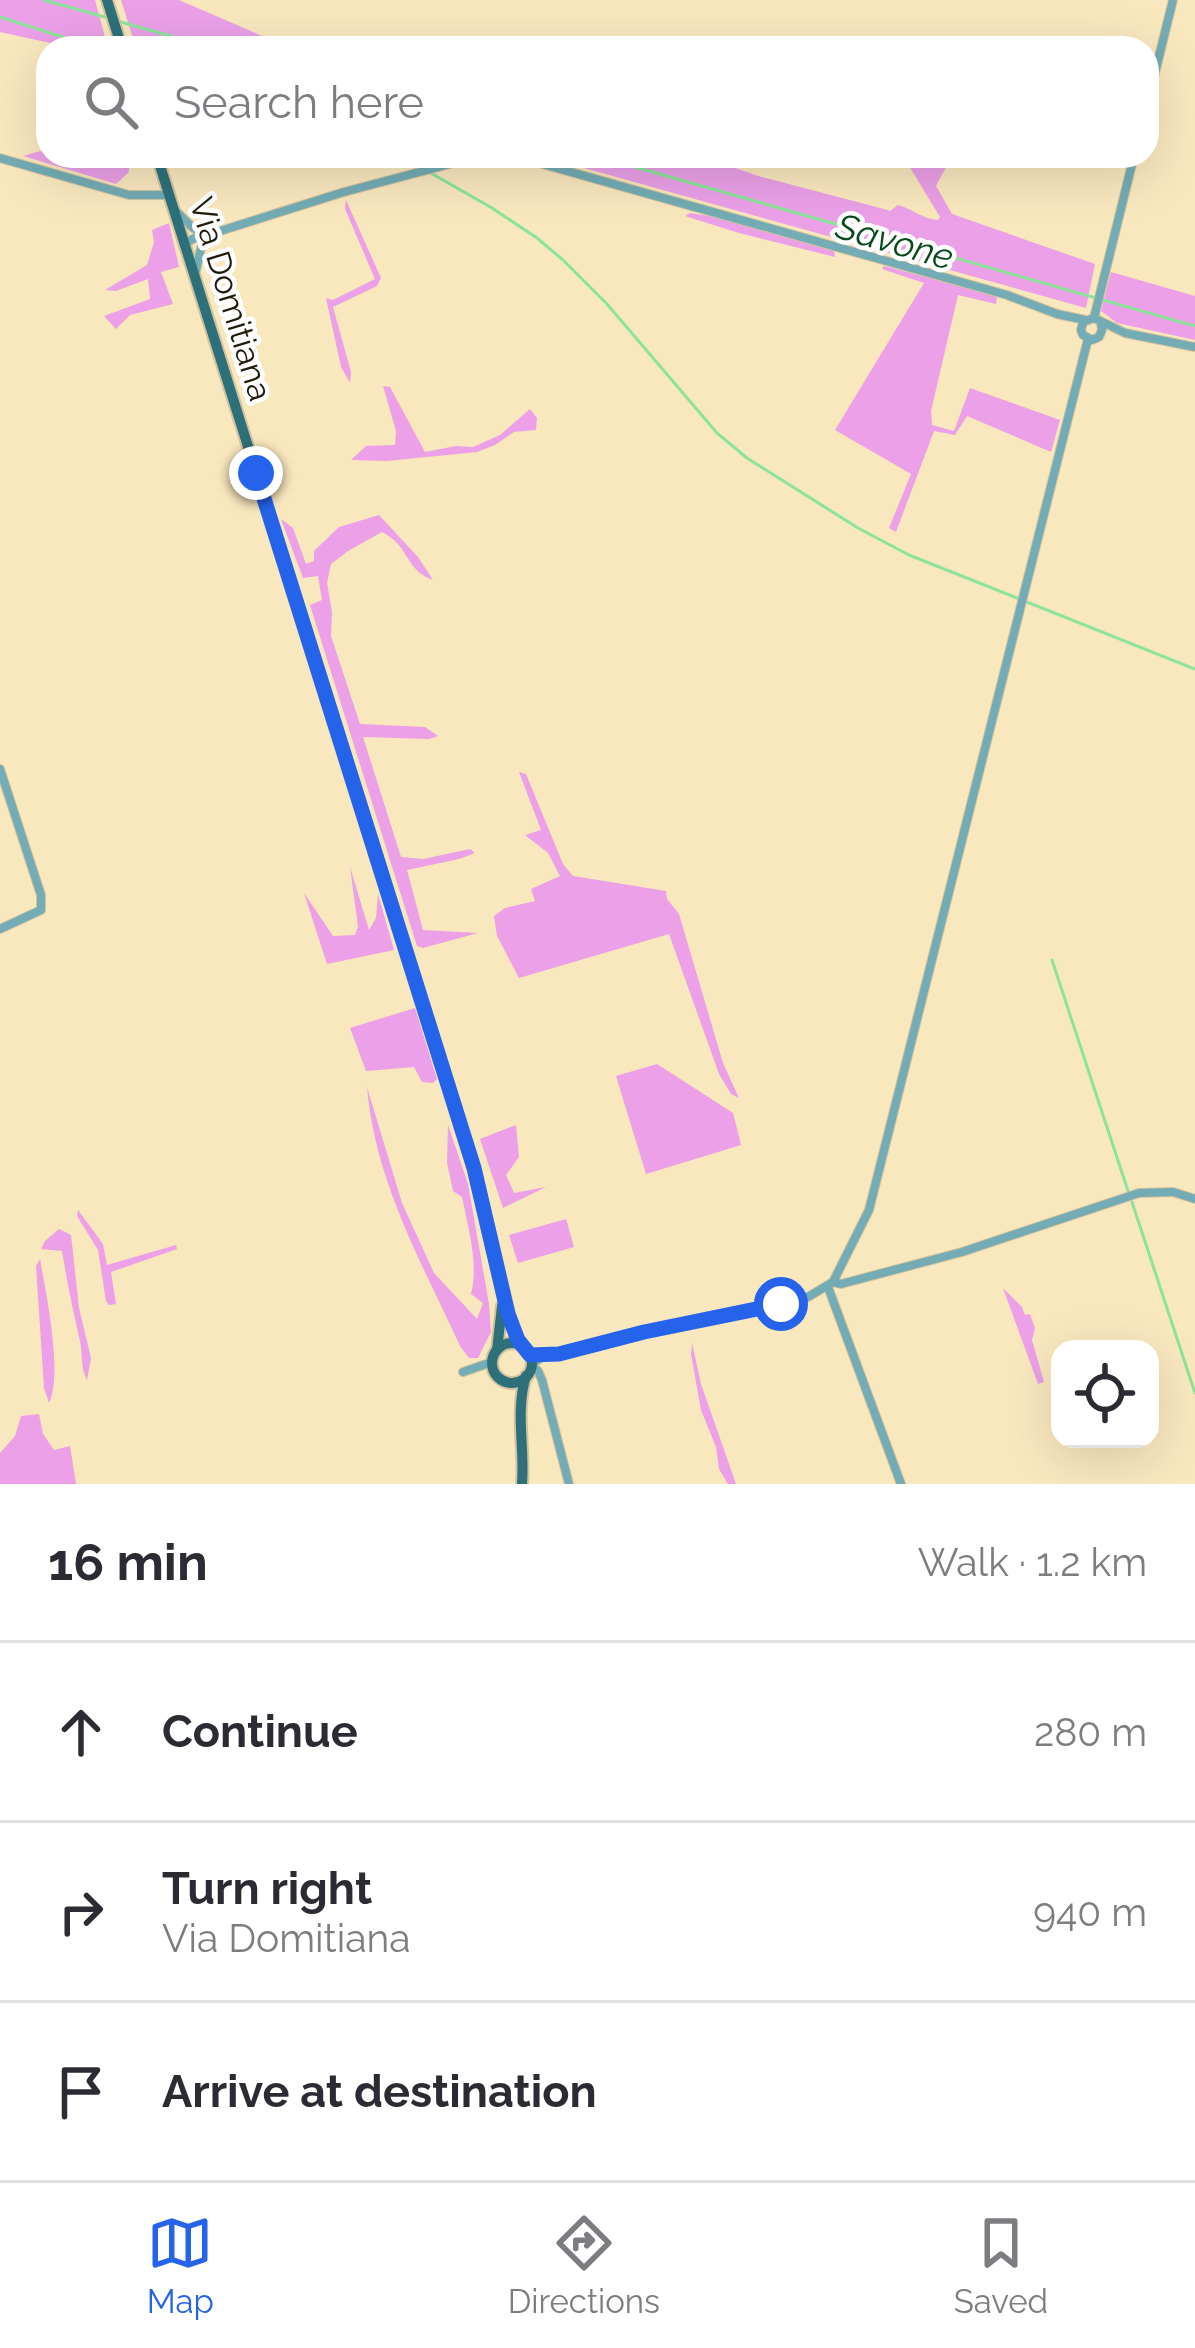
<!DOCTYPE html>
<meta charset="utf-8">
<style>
:root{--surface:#fff;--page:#f7f7f7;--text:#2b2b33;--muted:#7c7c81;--line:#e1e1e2;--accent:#2563eb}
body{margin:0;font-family:Raleway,sans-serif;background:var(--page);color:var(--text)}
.controls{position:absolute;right:36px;bottom:36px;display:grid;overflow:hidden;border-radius:24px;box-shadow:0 12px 48px #0002}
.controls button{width:108px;height:108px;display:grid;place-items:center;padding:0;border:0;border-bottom:3px solid var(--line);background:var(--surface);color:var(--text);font:60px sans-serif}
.stop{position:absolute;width:36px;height:36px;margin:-27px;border:9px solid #2563eb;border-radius:50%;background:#fff}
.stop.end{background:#2563eb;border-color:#fff;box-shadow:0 3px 12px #0008}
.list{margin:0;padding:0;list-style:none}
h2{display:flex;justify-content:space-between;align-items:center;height:156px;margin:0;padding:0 48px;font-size:51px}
h2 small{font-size:39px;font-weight:400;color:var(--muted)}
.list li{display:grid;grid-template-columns:78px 1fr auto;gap:36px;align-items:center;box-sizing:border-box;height:180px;padding:0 48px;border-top:3px solid var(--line)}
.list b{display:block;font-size:45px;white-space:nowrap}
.list p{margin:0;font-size:39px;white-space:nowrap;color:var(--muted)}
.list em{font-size:39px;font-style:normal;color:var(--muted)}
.icon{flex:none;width:66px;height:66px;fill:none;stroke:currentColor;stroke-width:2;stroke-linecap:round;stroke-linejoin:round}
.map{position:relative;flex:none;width:1195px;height:1484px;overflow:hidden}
.search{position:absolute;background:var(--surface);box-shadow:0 12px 48px #0002;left:36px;right:36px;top:36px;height:132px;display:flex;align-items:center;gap:30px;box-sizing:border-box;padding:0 42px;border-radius:36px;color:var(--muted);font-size:45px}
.sheet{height:696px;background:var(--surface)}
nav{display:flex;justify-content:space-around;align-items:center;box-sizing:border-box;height:168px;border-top:3px solid var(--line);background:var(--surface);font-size:33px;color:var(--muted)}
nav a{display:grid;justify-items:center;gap:6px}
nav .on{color:var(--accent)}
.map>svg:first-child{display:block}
.green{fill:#eba0e7}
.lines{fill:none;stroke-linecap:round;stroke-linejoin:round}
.stream{stroke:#8be49a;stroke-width:3}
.minor-casing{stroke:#d2c29e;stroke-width:10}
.major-casing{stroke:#d2c29e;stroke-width:14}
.minor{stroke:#73acb4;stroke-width:8}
.major{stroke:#2d707a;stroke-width:10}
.route{stroke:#2563eb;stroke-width:15}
.labels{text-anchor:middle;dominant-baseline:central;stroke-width:9;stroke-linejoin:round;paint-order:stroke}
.street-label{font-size:33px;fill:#201a0a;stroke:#fff}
.water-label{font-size:36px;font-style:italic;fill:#064a1c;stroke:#fff}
</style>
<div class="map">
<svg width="1195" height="1484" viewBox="0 0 1195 1484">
<rect width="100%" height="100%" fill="#f9e7be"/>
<g class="green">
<polygon points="0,0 95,0 108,48 73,48 0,32"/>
<polygon points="121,0 179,0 290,48 136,48"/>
<polygon points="48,149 48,156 73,156 98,164 101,156 129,156 129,172 116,184 23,156"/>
<path d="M541,156H702L758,176L884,209L890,211L898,205C913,209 922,219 938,220L940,217L903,156H952L936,186L952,214L1095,264L1086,308Z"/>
<polygon points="346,200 381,278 377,286 333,307 351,372 350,383 341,367 326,298 333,300 375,279 345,209"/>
<polygon points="690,213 716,217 834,251 835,257 739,233 685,216"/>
<polygon points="169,223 179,267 161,272 173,304 130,315 116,329 104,316 150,299 148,279 116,291 105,290 147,265 154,242 152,230"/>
<polygon points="884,266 997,296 996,304 958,295 931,411 932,425 954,431 970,388 1060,420 1051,452 967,416 955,435 934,431 896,532 889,528 911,474 835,430 924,283 882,269"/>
<polygon points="1111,272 1195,296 1195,340 1117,323 1101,311"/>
<polygon points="383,386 390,387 425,452 456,446 473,447 500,435 530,409 537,418 536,430 514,432 495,445 477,452 387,461 351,460 366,446 395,445 396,431"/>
<path d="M379,515L418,557L433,580C413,573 410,559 398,544C396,541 385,533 382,532L348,551L331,564L327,583L332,612L331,636L360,724L425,727L438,736L429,739L363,737L401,857L423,859L470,849L475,853L459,859L407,870L423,930L478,933L423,948L417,946L310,605L322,600L318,576L303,578L281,519L293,528L306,564L314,561V551L339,527Z"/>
<polygon points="519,772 526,774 563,864 573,876 666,891 667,899 679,914 723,1063 739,1098 731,1094 719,1074 669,934 519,978 497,936 494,916 505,908 535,901 531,889 560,876 548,853 525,835 541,830"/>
<polygon points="350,867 369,930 376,918 378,894 394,950 327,964 304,893 333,936 355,935 358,926"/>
<polygon points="415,1008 437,1079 433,1083 422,1082 414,1067 366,1071 350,1028"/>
<polygon points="657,1064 733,1113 741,1145 646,1174 616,1076"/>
<path d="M367,1087L402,1203L434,1273L477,1319L483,1303L471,1294C479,1264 468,1228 462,1197L453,1191L447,1163L448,1125L468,1184L489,1304L491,1332L478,1358H469L460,1346C421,1261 375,1181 367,1087Z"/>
<polygon points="516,1125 519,1157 506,1175 514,1193 546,1187 503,1208 480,1139"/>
<polygon points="78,1210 103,1244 107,1265 176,1245 177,1249 111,1272 116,1304 109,1305 106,1301 98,1250 77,1216"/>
<polygon points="566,1219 574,1247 518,1263 509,1235"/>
<path d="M59,1229L71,1235L79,1308L91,1358L87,1380C80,1367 83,1355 80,1341C73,1311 67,1282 62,1251L41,1249L45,1241Z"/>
<path d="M40,1259C46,1293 63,1373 49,1403L44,1388L36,1266Z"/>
<polygon points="1003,1288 1022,1307 1025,1315 1030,1314 1035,1328 1032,1340 1044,1382 1038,1384"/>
<polygon points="692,1343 701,1384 736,1484 728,1484 719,1469 716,1447 701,1410 691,1354"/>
<polygon points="39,1414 43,1434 54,1450 70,1446 76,1484 0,1484 0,1453 15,1436 21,1416"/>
</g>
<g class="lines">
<g class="stream">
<polyline points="44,0 108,18"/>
<polyline points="0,17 97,48"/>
<polyline points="117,21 214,48"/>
<polyline points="399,156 421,167"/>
<polyline points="596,156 1195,326"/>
<polyline points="429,172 492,208 537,238 563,260 607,304 717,433 747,458 858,528 909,555 1195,669"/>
<polyline points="1052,960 1128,1191"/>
<polyline points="1132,1202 1195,1393"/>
</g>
<defs>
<g id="minor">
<polyline points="1147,105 1173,0"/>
<polyline points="514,156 1007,295 1057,314 1085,320"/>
<polyline points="0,158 129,195 170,195"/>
<polyline points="177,212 193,228 203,232"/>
<polyline points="186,243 205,232 217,232 344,192 480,156"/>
<polyline points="196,271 201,248 209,238"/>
<polyline points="1094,318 1134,156"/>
<polyline points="1101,323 1102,330 1099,337 1092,340 1083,335 1081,330 1083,322 1094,318 1125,333 1195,347"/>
<polyline points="0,769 41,895 41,910 0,929"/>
<polyline points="833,1282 841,1284 962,1252 1139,1193 1173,1192 1195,1199"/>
<polyline points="828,1287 901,1484"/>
<polyline points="530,1355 559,1354 644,1332 808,1297 833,1282 869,1210 1088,339"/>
<polyline points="539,1359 531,1365 538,1371 542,1380 569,1484"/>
<polyline points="463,1372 492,1362"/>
</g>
<g id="major">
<polyline points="107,0 122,48"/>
<polyline points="157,156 474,1168 509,1314 517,1340 523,1347"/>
<circle cx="512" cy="1363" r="20"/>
<polyline points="497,1350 502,1306"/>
<path d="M522,1484C525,1448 515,1411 526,1376"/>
</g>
</defs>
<use href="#minor" class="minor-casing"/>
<use href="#major" class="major-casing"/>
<use href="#minor" class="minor"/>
<use href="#major" class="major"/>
</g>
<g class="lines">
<polyline class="route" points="256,473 474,1168 508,1314 518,1340 530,1355 559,1354 644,1332 781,1304"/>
</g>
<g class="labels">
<g class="street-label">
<text transform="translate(231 299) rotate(73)">Via Domitiana</text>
</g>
<g class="water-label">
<text transform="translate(895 241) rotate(16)">Savone</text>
</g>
</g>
</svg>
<div class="controls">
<button><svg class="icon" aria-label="locate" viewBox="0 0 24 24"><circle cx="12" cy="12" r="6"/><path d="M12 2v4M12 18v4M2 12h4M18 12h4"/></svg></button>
</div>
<div class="stop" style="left:781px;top:1304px"></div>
<div class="stop end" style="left:256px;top:473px"></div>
<div class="search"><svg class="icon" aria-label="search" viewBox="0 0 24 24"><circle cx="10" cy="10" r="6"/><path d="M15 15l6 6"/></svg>Search here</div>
</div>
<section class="sheet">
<h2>16 min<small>Walk · 1.2 km</small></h2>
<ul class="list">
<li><svg class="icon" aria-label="ahead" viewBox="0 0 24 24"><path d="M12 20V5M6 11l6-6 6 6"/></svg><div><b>Continue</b></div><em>280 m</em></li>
<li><svg class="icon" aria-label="right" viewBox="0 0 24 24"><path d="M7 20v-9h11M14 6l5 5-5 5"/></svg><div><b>Turn right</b><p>Via Domitiana</p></div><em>940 m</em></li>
<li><svg class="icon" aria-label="arrive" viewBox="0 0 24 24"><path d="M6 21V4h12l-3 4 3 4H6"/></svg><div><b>Arrive at destination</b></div></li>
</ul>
</section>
<nav>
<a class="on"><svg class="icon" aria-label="map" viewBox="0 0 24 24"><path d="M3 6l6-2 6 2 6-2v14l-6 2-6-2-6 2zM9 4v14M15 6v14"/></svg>Map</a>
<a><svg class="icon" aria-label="directions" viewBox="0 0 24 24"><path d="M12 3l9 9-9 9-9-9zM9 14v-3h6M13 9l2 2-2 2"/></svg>Directions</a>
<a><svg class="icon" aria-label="saved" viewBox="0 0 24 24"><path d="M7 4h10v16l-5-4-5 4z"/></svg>Saved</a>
</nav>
